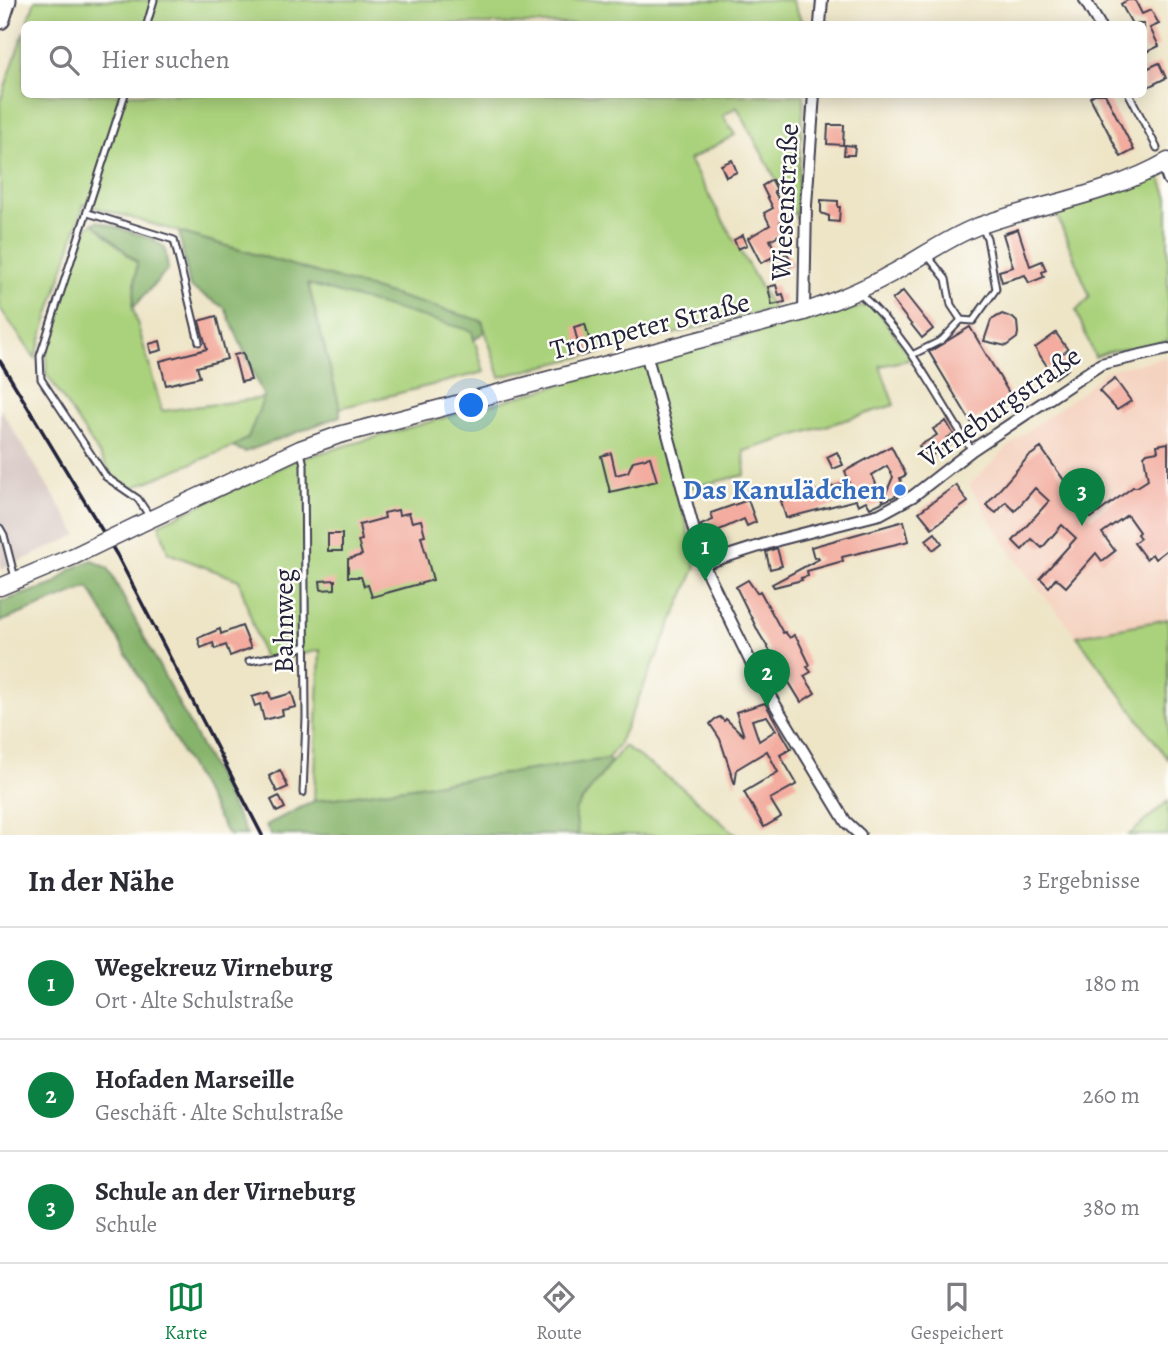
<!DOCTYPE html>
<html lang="de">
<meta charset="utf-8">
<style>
:root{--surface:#fff;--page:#f2f2f3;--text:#2b2b33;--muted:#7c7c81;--line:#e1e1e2;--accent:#0b8043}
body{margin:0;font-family:Alegreya,serif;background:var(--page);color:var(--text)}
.you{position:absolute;left:472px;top:406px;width:24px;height:24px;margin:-18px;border:5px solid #fff;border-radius:50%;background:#1a73e8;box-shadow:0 0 0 10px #1a73e833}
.badge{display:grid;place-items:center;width:46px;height:46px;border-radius:50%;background:var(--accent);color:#fff;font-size:23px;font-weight:700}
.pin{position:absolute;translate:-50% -58px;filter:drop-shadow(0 2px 4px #0008)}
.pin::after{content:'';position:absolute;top:37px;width:24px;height:21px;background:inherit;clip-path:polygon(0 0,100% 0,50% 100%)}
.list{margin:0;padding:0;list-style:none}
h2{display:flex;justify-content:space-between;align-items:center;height:91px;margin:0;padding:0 28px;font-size:30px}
h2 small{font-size:23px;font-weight:400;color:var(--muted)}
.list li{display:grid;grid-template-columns:46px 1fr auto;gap:21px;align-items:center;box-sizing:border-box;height:112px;padding:0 28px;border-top:2px solid var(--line)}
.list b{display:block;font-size:26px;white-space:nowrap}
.list p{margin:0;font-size:23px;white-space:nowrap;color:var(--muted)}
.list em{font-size:23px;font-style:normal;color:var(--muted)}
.icon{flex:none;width:38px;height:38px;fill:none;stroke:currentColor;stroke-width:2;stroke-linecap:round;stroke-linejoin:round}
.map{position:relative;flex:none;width:1168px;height:835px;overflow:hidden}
.search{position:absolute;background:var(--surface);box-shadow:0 4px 18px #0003;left:21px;right:21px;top:21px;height:77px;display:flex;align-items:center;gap:18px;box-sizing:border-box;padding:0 24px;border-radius:10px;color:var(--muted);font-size:26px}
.sheet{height:427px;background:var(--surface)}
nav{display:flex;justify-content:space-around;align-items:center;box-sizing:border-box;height:98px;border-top:2px solid var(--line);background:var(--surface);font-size:19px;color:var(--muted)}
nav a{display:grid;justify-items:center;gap:4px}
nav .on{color:var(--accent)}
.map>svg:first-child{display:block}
.built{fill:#f5d3c1}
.industrial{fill:#d1c0bc}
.green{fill:#aad27c;stroke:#667a5c;stroke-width:2}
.forest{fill:#87b46c;stroke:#546b54;stroke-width:2}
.building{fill:#f3ac9f;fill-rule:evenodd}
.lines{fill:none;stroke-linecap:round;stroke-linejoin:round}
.lane-casing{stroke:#413f50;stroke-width:9}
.street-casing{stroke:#413f50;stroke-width:14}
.secondary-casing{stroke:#413f50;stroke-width:19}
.highway-casing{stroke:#413f50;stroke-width:23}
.lane{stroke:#fff;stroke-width:5}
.street{stroke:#fff;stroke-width:10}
.secondary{stroke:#fff;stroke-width:16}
.highway{stroke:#fff;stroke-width:19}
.rail{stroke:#22223b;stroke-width:3.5}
.secondary-bridge-casing{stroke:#413f50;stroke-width:19;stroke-linecap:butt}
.secondary-bridge{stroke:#fff;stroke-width:16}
.shop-dot{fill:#3f7fe0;stroke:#fdfcf7;stroke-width:2.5}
.labels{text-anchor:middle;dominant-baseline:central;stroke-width:5;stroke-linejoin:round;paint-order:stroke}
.street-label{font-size:28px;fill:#22223b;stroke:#fdfcf7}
.shop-label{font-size:28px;font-weight:bold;fill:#366cbe;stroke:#fdfcf7;text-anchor:end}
</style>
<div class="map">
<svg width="1168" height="835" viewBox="0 0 1168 835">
<rect width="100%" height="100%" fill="#fdfcf7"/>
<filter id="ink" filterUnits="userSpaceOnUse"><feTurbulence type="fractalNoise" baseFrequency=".0143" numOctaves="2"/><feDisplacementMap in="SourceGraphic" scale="14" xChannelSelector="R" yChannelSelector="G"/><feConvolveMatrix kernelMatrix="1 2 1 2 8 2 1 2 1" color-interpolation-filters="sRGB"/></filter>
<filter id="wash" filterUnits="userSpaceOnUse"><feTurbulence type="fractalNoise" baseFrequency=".00686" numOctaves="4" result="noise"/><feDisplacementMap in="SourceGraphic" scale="28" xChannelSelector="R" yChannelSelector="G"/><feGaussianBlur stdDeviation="1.57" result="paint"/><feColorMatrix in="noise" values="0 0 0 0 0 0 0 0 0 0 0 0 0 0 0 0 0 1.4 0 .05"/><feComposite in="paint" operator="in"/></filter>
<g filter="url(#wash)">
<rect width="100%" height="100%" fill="#eee5c7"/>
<polygon class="built" points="1168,357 1168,619 1077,636 1021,568 969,485 1019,437 1082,392 1105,371"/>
<polygon class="industrial" points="0,408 78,535 0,570"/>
<g class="green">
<polygon points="35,0 792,0 803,24 27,24"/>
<polygon points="24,31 24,94 804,95 796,217 737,107 723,116 735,135 689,160 773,309 500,377 482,321 84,204 35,358 0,308 0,102"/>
<polygon points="1160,176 1168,198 1168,341 1108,352 1095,357 1076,311 1090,297 1056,213"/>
<polygon points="93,223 137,263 133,308 162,411 264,398 248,438 232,447 132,488 114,477 46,373 47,351 87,228"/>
<polygon points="308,283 472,331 484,372 340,408"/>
<polygon points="873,304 912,359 880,366 894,405 744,451 745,475 679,490 696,567 617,747 607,759 314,801 320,650 265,663 239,580 168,553 159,524 296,460 640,362"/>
<polygon points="1168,619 1168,759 1077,636"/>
<polygon points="624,746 680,786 736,835 578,835 575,810"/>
<polygon points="1168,801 1168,835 1129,835"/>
</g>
<g class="forest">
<polygon points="97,221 153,239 165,248 168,269 133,308 137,262 93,223"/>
<polygon points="179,232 482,321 485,331 474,340 472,331 308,284 340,408 340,416 245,452 232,447 248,438 264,397 225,308 190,287"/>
<polygon points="92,560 108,568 247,835 228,835 89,587 0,622 0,602 55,584 71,569"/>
<polygon points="607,759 611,762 575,810 578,835 271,835 266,825 314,801"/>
</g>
<g id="blocks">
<g class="building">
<polygon points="1128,0 1135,0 1142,14 1151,10 1159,24 1150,28 1159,46 1147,52 1144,46 1144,24 1132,24 1121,4"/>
<polygon points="1159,63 1166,78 1144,89 1144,70"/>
<polygon points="1095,94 1105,94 1134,150 1121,157 1090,97"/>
<polygon points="828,125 844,125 843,145 827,144"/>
<polygon points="845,145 855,146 854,155 844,155"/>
<polygon points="732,160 737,172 726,177 721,165"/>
<polygon points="772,180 777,190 774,191 788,217 780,222 786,231 770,240 777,255 761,263 748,238 770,225 764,213 773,208 762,186"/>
<polygon points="821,200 838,201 838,207 840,207 839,222 829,221 829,216 821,213"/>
<polygon points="1018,229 1030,266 1042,261 1046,270 1042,272 1044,277 1029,283 1025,275 1002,282 999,271 1013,267 1003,234"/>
<polygon points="743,235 747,245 738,249 734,240"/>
<polygon points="782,252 783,255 787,253 793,265 777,271 771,258"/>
<polygon points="776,285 779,295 783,294 785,302 772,305 768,287"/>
<polygon points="903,291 933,329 922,338 892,300"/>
<polygon points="1002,314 1013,318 1017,322 1018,333 1017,338 1006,346 984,341 991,320"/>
<polygon points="216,316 227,359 197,367 200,377 166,385 160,361 207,349 199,321"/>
<polygon points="585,324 593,352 581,356 574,327"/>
<polygon points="970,327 1012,398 971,422 929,352"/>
<polygon points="1056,333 1068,350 1059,356 1068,369 1055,378 1035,348"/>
<polygon points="160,341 162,350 151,353 149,344"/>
<polygon points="243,353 251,380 241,382 234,355"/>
<polygon points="1115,379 1131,401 1117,410 1099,391"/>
<polygon points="946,421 954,435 947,438 951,444 927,458 919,446 937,435 933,429"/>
<polygon points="1168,443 1168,549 1155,559 1152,554 1146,559 1134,543 1140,538 1137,534 1139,532 1127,515 1102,533 1115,551 1102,561 1096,553 1066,587 1056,578 1049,587 1040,578 1076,538 1062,525 1042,548 1032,539 1022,550 1013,541 1049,501 1035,488 1015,511 1006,502 996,513 986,505 1028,457 1041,448 1091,518 1133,487 1137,487 1148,480 1144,456 1147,453 1158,451 1157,445"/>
<path d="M891,446L906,475L900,478L904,492L870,508L866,501L858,505L856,500L786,518L781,501L849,482L845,471ZM887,466L893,477L883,500L872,475Z"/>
<polygon points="837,452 843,465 833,469 827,457"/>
<polygon points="611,453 616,475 628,472 633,461 650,457 657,481 610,492 601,456"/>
<polygon points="956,485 968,502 932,528 919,512"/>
<polygon points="748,500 756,522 747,526 744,519 717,531 722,550 708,554 701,525 713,520 711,513"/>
<polygon points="398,510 399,515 409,513 412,522 421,520 425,535 421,536 433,580 372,597 368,585 364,586 361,577 348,577 348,559 362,555 358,541 362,540 359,525 385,518 384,513"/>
<polygon points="904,521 909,541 842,557 843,561 807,571 808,576 801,578 802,580 774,587 772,584 819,559 818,557 814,558 811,547"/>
<polygon points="935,533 942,543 933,550 926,540"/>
<rect x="328" y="534" width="14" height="17"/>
<polygon points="777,548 782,566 770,569 766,552"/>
<polygon points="335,580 335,589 321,590 320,581"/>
<polygon points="748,580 757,593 760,591 783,633 785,632 790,638 794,635 798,640 810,665 807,667 811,672 804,676 815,693 801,702 759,633 736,587"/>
<polygon points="242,626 251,648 230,656 226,645 215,649 213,643 201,648 198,638 220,629 221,634"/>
<polygon points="269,692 271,699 292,693 296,707 282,710 283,715 264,720 260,704 255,706 252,697"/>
<path d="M765,703L791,749L780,755L797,784L770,799L781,817L764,827L744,792L778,772L767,751L737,769L735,785L720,739L710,724L715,719L720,717L724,721L726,719L744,736L736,712ZM767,716L776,730L759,741L752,720Z"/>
<polygon points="280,770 288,787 277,792 269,776"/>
<polygon points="279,796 285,808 277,812 271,800"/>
</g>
</g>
</g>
<g filter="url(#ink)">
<use href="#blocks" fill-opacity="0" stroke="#413f50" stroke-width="2"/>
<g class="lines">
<defs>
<g id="lane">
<polyline points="147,24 154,0"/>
<polyline points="125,94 40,356 41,379 106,477 138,499 150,517"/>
<polyline points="1129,94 1157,148"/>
<polyline points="88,213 174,240 199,342"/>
<polyline points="927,255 946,279 951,305 961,320 973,321 996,289 987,238 982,228"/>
<path d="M859,293C909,337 936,396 972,450"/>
<polyline points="914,354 942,340 961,320"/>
<polyline points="301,452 304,465 306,718 303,793"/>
<polyline points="0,528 4,535 15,578"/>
<polyline points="249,661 285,654 305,646"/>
</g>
<g id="street">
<polyline points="1085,0 1099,24"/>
<polyline points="820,24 822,0"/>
<polyline points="1163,164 1168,179"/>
<polyline points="804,312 806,205 814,94"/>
<polyline points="646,353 703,564 756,673 846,822 860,835"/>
<polyline points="703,564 778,540 880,514 913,496 972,450 1101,364 1168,349"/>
</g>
<g id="secondary">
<path d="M138,525L300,449L339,435L804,312C832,302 860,291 887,276C917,261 945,239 976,227C1040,203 1107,196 1168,161"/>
<polyline points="0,587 74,556"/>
</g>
<polyline id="highway" points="0,19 6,0"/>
</defs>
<use href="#lane" class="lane-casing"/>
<use href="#street" class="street-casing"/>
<use href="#secondary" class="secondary-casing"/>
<use href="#highway" class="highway-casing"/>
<use href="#lane" class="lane"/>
<use href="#street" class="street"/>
<use href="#secondary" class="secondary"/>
<use href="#highway" class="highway"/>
<polyline class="rail" points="0,361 117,555 262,835"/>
<defs>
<polyline id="secondary-bridge" points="74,556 138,525"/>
</defs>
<use href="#secondary-bridge" class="secondary-bridge-casing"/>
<use href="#secondary-bridge" class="secondary-bridge"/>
</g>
</g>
<circle class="shop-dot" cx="900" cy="490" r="7"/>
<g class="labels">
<g class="street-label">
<text transform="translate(785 202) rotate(-87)">Wiesenstraße</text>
<text transform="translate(650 326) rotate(-14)">Trompeter Straße</text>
<text transform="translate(1000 407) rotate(-35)">Virneburgstraße</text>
<text transform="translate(284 621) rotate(-90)">Bahnweg</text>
</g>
<g class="shop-label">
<text x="886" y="490">Das Kanulädchen</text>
</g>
</g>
</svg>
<div class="you"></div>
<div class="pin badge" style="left:705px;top:581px">1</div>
<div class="pin badge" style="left:767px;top:707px">2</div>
<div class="pin badge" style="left:1082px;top:526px">3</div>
<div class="search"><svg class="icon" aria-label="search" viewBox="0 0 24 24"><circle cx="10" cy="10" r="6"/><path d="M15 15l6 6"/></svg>Hier suchen</div>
</div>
<section class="sheet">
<h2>In der Nähe<small>3 Ergebnisse</small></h2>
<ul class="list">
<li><span class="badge">1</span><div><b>Wegekreuz Virneburg</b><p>Ort · Alte Schulstraße</p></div><em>180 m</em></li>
<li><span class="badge">2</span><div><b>Hofaden Marseille</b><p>Geschäft · Alte Schulstraße</p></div><em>260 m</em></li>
<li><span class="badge">3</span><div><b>Schule an der Virneburg</b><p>Schule</p></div><em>380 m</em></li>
</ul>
</section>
<nav>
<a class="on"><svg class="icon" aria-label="map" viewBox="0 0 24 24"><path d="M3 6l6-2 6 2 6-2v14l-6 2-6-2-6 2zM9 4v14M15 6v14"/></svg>Karte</a>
<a><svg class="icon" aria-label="directions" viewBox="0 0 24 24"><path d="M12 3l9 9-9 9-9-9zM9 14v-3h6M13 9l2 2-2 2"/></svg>Route</a>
<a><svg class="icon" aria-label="saved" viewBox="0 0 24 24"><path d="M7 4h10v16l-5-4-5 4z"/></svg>Gespeichert</a>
</nav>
